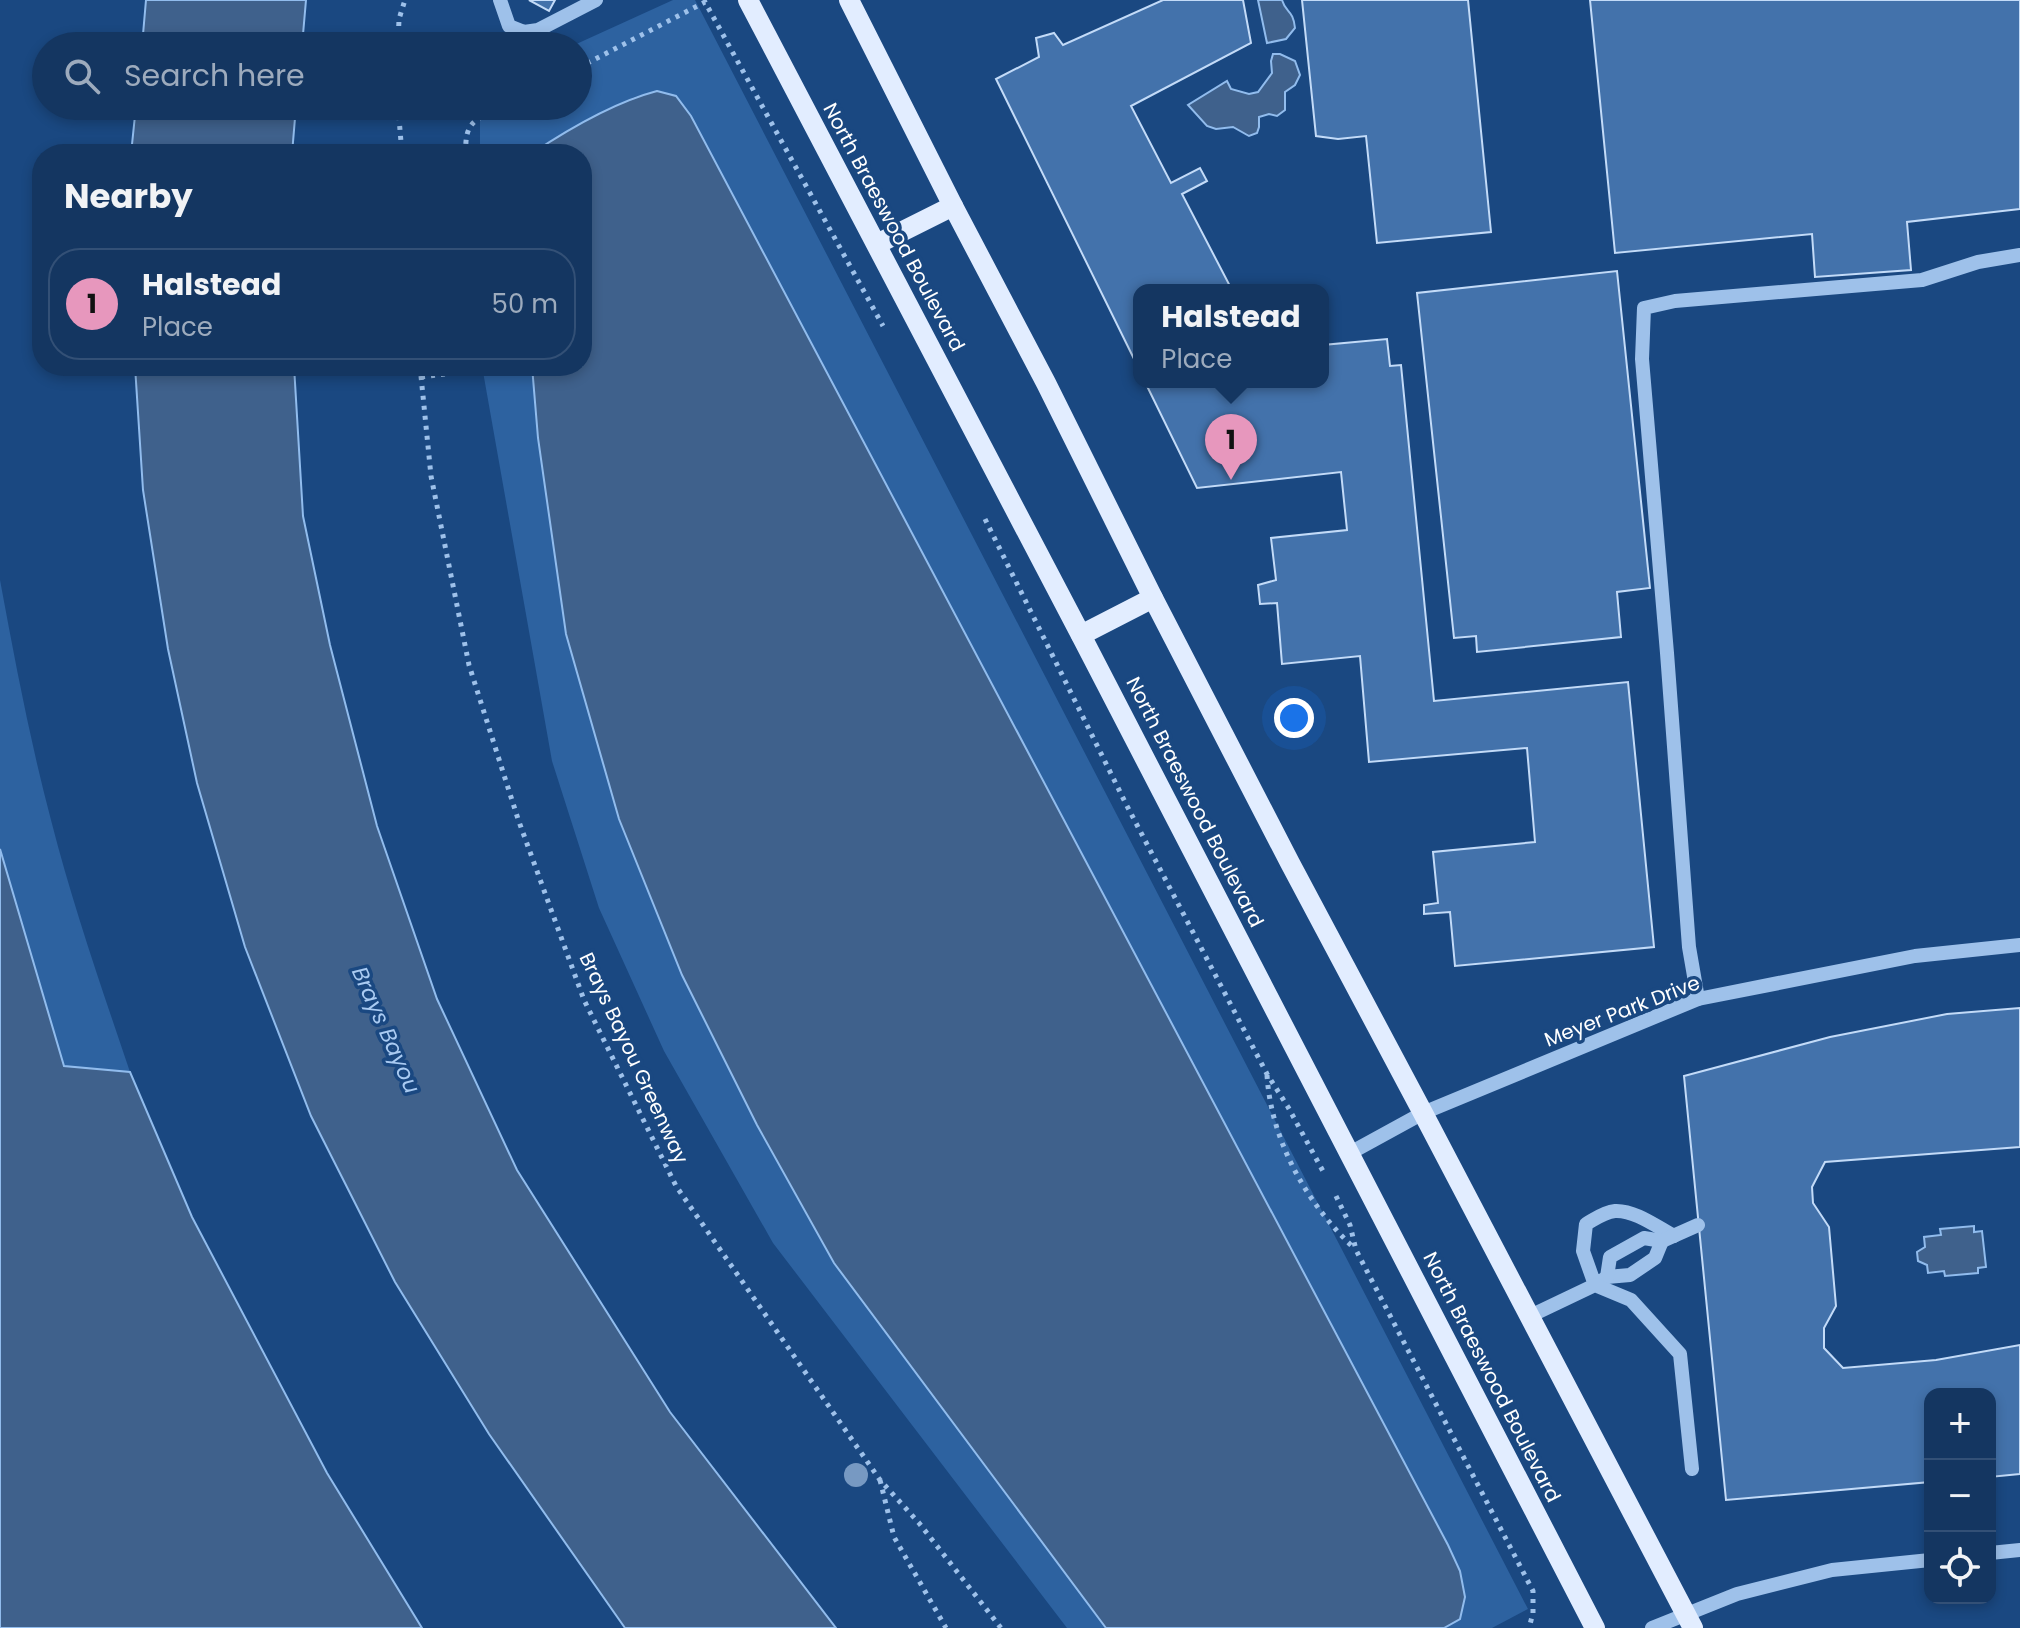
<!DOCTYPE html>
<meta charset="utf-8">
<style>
:root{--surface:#143661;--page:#1d3e67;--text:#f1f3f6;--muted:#9dabbd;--line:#335076;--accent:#e797bd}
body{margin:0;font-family:Poppins,sans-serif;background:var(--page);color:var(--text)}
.controls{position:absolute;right:24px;bottom:24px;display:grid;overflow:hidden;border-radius:16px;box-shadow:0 4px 12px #0003}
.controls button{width:72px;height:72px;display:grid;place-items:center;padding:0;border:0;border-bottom:2px solid var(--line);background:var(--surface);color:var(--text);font:40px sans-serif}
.you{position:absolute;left:1294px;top:718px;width:28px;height:28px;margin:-20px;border:6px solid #fff;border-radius:50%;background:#1a73e8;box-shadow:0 0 0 12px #1a73e833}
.badge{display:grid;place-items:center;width:52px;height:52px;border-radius:50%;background:var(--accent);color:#111;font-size:26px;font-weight:700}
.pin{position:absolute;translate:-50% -66px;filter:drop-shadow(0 2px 4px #0008)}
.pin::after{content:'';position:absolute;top:42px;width:28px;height:24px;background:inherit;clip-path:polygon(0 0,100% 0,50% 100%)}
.popup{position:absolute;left:1133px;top:284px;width:196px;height:104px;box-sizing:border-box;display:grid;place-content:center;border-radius:16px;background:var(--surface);filter:drop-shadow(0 2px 6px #0005);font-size:26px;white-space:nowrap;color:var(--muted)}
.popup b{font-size:30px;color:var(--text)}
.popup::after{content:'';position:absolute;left:50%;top:100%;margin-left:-16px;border:16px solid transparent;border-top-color:var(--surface)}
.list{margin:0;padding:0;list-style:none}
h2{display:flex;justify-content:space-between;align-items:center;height:104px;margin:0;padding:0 32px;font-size:34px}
h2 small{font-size:26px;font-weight:400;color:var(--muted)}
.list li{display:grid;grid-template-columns:52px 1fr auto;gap:24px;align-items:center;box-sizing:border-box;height:112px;margin:0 16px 16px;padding:0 16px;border:2px solid var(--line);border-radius:32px}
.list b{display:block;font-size:30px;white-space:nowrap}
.list p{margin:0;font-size:26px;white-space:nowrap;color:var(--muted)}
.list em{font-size:26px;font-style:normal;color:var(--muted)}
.icon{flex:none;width:44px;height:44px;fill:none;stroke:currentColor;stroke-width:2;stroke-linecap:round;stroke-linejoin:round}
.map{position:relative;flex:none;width:2020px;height:1628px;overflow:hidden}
.search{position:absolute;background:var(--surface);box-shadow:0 4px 12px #0003;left:32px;top:32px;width:560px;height:88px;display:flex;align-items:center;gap:20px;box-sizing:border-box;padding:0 28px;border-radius:44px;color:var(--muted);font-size:30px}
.panel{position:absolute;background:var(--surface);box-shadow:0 4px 12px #0003;left:32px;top:144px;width:560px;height:232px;border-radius:32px}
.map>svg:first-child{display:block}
.green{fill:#2d62a0}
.water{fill:#3f618c;stroke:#91bced;stroke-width:2}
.building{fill:#4372ab;stroke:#c3dbf8;stroke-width:2}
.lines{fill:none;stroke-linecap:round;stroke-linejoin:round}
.path{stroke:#9ec1ea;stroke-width:5;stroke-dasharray:4 6;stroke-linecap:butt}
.minor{stroke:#9ec1ea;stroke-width:14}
.major{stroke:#e2edff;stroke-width:20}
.tree{fill:#7799c2}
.labels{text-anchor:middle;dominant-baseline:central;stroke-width:7;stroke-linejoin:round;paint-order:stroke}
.street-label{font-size:20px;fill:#fff;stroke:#1a4881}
.water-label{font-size:22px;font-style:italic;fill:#aacbf2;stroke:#1a4881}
</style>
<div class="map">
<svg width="2020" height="1628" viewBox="0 0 2020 1628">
<rect width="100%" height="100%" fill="#1a4881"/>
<g class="green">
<polygon points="673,0 695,0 1528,1609 1492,1628 1444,1628 1460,1619 1460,1571 1448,1545 691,116 676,96 657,91 634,97 553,139 531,154 480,154 480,106 578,106 578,46 572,46"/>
<polygon points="482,366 532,366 538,438 566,634 619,819 682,975 757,1125 834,1263 1106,1628 1067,1628 773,1243 664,1051 599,908 552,761"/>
<path d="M0,580C15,661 30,741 51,820C73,906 102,989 130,1072L64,1067L0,849Z"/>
</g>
<g class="water">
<polygon points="146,0 306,0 302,46 142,46"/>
<path d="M1258,0H1282C1286,14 1293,9 1295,28L1286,39L1267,43Z"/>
<polygon points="1273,54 1280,54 1295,61 1300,75 1295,85 1285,92 1285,110 1277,116 1269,114 1259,117 1259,127 1257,133 1249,136 1233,127 1216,129 1207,126 1188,105 1227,81 1231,89 1249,94 1258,92 1272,73 1271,61"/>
<path d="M657,91L676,96L691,116L1448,1545L1460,1571L1465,1597L1460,1619L1444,1628H1106L834,1263L757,1125L682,975L619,819L566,634L538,438L532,366H582V154H531C567,130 615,102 657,91Z"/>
<polygon points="136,106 296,106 292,154 131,154"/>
<polygon points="135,366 294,366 303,516 330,645 377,826 437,999 517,1170 670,1412 836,1628 625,1628 489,1434 395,1282 311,1116 245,947 197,783 168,649 143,490"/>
<polygon points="0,849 64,1066 130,1072 192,1217 327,1473 422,1628 0,1628"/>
<polygon points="1974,1226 1974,1232 1982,1231 1986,1267 1978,1268 1978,1273 1945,1276 1944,1271 1928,1273 1927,1265 1918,1261 1917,1252 1925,1247 1924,1237 1941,1235 1940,1229"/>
</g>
<g class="building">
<polygon points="529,0 555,0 549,11"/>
<polygon points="1163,0 1243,0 1251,43 1131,106 1171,183 1200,168 1207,181 1182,194 1232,290 1139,290 1139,369 996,79 1039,57 1036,38 1054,33 1063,45"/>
<polygon points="1302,0 1468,0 1491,232 1377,243 1366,136 1338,139 1316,136"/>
<polygon points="1590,0 2020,0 2020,209 1907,222 1911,270 1815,277 1812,234 1615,253"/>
<polygon points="1617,271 1650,588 1617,592 1621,637 1477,652 1476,636 1454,638 1417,293"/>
<polygon points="1387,339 1390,366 1401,365 1434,701 1628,682 1654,947 1455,966 1450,912 1424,914 1424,905 1438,903 1433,852 1535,842 1527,748 1369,762 1360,656 1282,664 1277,603 1260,604 1258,585 1276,580 1271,538 1347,530 1341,472 1197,488 1145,382 1323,382 1323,345"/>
<polygon points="2020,1008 2020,1147 1825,1162 1812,1187 1813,1203 1829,1227 1836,1306 1824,1328 1824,1348 1843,1368 1936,1360 2020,1345 2020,1474 1990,1477 1990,1394 1930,1394 1930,1482 1726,1500 1684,1076 1830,1037 1947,1014"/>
</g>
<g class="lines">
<g class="path">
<polyline points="398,46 399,19 405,0"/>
<polyline points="578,68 705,2 883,326"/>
<polyline points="398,106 402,154"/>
<path d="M466,154C464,120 476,120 503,106"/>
<polyline points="420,366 431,476 469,665 518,819 584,1000 676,1186 880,1480 919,1523 1001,1628"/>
<polyline points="421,377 453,373 463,366"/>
<polyline points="985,519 1126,804 1267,1074 1288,1107 1324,1173"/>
<path d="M1267,1075C1271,1141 1307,1204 1354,1248"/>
<polyline points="1336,1196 1350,1225 1356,1250 1533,1591 1533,1613 1529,1628"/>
<polyline points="880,1480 894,1537 946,1628"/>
</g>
<g class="minor">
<polyline points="500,0 509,26 524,32 538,30 596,0"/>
<polyline points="1698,999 1689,947 1667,653 1642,359 1644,308 1675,301 1922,280 1978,262 2020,255"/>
<polyline points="1350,1153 1423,1113 1698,999 1915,956 2020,945"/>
<path d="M1662,1241L1655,1258L1630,1275L1607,1277L1595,1285L1583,1251L1586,1224C1595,1219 1604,1212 1615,1211C1635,1210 1657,1227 1674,1236"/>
<polyline points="1607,1277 1610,1257 1644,1238 1662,1241 1698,1225"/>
<polyline points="1530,1316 1595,1285 1631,1300 1680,1354 1692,1469"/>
<polyline points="1990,1553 2020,1550"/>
<polyline points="1652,1628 1737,1594 1832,1570 1930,1560"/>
</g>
<g class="major">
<polyline points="748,0 1084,641 1595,1628"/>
<polyline points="849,0 953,206 1046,383 1153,598 1290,863 1423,1113 1693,1628"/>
<polyline points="877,244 953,206"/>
<polyline points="1081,635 1153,598"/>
</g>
</g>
<circle class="tree" cx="856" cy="1475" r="12"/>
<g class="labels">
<g class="street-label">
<text transform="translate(894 227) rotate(62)">North Braeswood Boulevard</text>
<text transform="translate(1195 802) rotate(63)">North Braeswood Boulevard</text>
<text transform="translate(1622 1011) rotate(-21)">Meyer Park Drive</text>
<text transform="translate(634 1058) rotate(65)">Brays Bayou Greenway</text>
<text transform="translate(1492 1377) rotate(63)">North Braeswood Boulevard</text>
</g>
<g class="water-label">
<text transform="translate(386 1030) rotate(66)">Brays Bayou</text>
</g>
</g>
</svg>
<div class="controls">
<button>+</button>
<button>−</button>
<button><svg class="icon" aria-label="locate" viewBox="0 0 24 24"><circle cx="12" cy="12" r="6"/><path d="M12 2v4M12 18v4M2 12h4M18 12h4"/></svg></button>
</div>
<div class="you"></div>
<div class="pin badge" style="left:1231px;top:480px">1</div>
<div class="popup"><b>Halstead</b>Place</div>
<div class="search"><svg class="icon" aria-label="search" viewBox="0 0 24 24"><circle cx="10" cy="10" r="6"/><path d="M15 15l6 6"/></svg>Search here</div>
<section class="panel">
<h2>Nearby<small></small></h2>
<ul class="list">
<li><span class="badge">1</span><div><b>Halstead</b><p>Place</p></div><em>50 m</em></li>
</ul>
</section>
</div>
